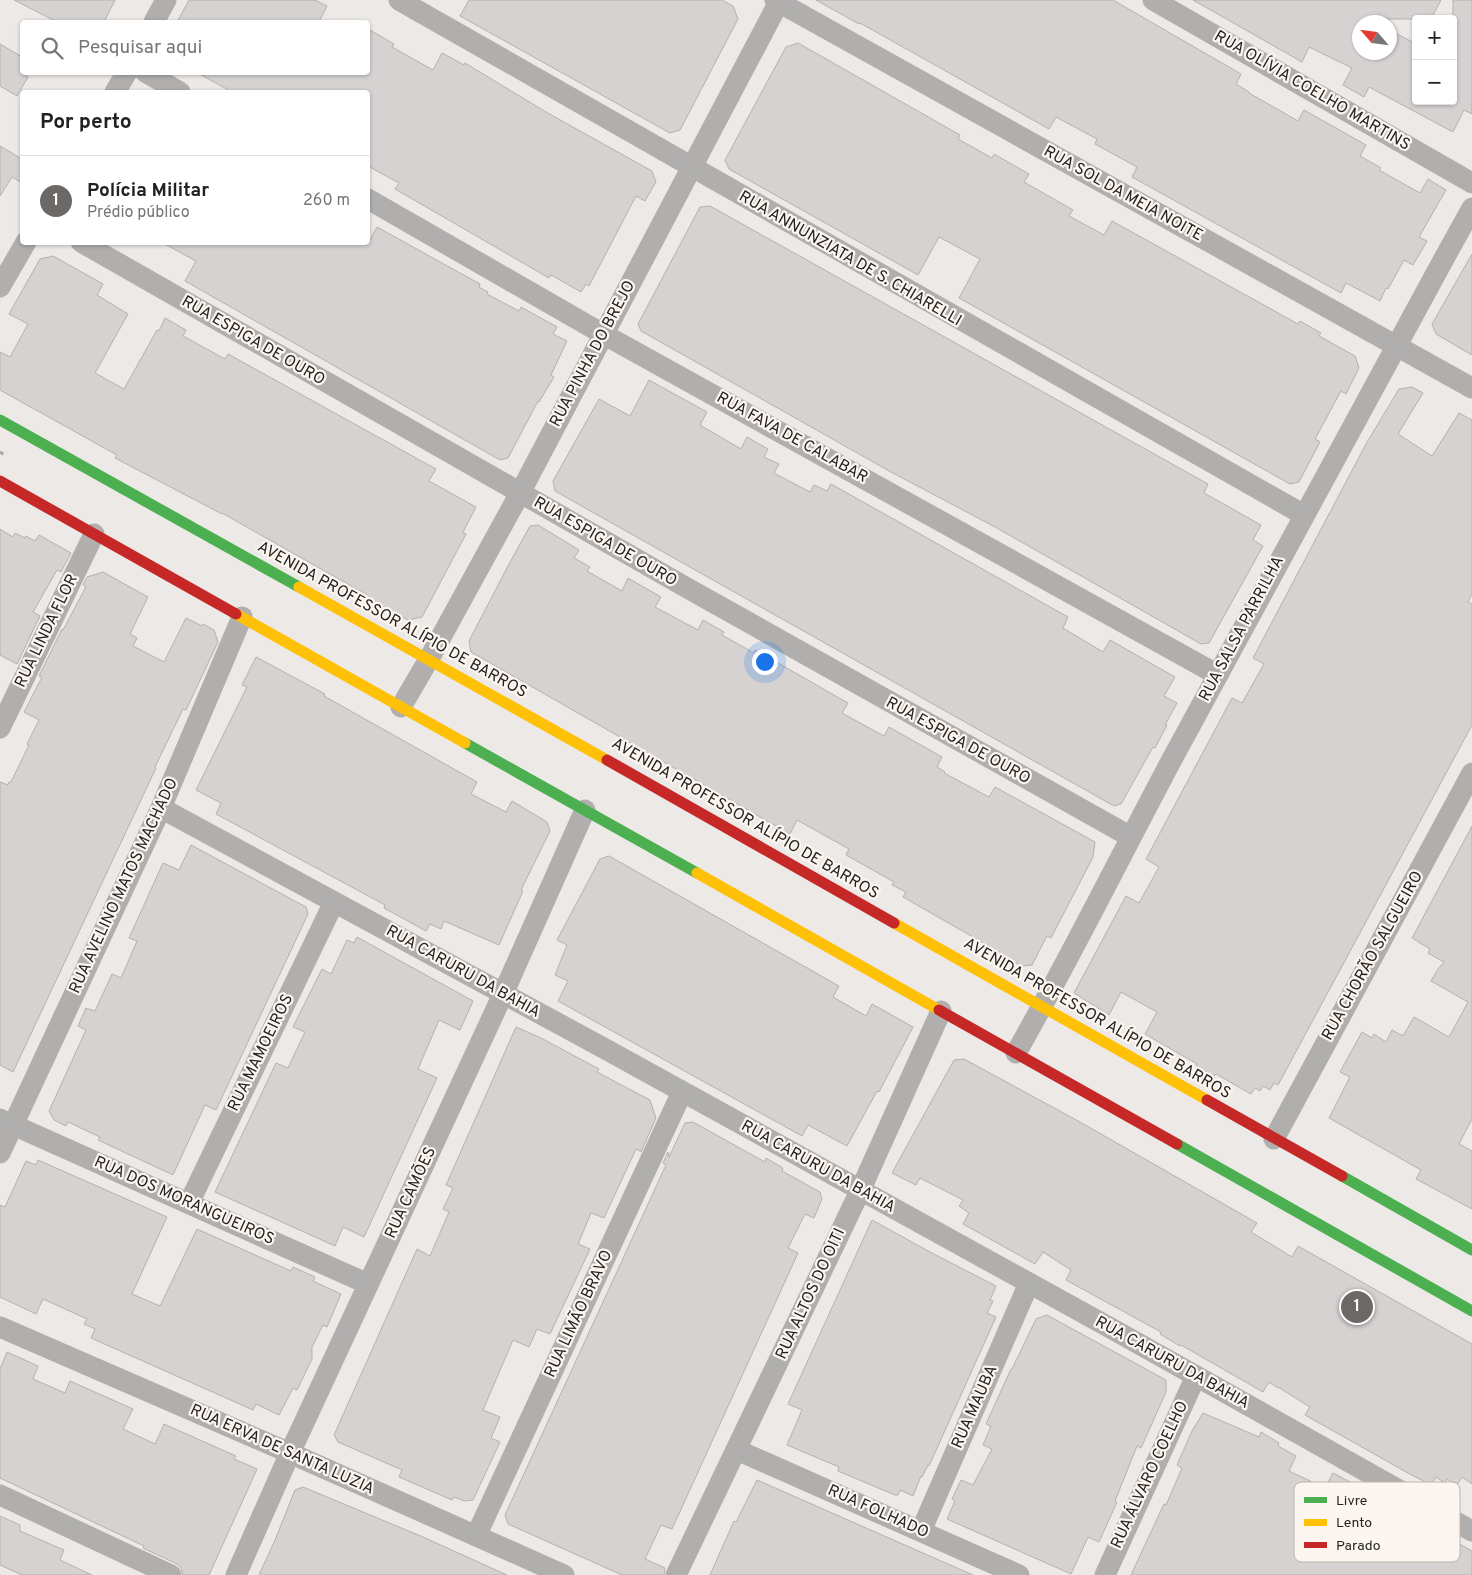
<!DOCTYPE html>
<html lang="pt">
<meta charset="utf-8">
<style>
:root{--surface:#fff;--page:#f6f6f6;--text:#222;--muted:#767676;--line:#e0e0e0;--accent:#6b6866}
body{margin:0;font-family:Overpass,sans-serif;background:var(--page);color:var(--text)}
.controls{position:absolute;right:15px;top:15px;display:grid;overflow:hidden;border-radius:5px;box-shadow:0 1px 4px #0004}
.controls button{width:45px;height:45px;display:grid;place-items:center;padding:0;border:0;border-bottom:1px solid var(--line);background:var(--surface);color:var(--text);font:25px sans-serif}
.compass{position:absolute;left:1352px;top:15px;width:45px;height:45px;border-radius:50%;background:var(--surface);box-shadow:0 1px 4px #0004;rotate:298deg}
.you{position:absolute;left:764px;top:661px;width:18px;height:18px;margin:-12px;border:4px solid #fff;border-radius:50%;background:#1a73e8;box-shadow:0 0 0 8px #1a73e833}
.badge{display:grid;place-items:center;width:32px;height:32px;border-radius:50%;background:var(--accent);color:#fff;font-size:16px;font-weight:700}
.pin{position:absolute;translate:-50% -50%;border:2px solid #fff;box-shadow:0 1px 5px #0006}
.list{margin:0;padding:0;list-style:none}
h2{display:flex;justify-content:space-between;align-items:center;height:65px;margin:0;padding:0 20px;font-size:21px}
h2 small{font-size:16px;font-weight:400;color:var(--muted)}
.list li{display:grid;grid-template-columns:32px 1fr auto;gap:15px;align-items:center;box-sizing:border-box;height:90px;padding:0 20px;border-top:1px solid var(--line)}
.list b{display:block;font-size:19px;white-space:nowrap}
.list p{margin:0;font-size:16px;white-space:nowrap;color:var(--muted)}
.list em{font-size:16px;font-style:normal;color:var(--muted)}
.icon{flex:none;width:28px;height:28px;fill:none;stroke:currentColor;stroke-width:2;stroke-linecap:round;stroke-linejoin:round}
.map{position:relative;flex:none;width:1472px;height:1575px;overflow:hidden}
.search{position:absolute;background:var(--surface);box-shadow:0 1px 4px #0004;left:20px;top:20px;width:350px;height:55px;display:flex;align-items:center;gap:12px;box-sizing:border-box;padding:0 18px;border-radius:5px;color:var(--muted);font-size:19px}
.panel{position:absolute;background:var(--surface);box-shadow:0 1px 4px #0004;left:20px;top:90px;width:350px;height:155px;border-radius:5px}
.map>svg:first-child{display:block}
.building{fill:#d5d2d1;stroke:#b4b1b0}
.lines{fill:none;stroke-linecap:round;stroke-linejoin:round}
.path{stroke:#aaa8a6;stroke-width:3;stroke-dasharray:4 4;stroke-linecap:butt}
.street{stroke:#b0afae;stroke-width:21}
.fast{stroke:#4caf50;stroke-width:11}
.slow{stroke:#ffc107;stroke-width:11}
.jam{stroke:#c62828;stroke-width:11}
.labels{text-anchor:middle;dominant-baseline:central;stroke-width:4.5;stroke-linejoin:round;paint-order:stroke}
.street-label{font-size:16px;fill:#252321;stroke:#fcf5f0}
.key{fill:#fcf5f0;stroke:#bcb6b2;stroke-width:1}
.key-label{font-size:14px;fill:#252321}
</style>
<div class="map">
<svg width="1472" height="1575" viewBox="0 0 1472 1575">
<rect width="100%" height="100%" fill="#ece9e6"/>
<g class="building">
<polygon points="14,0 115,0 104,22 57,22"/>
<polygon points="189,0 315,0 327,6 319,22 177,22"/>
<polygon points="469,0 722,0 733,6 738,19 680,130 670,133 460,16"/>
<polygon points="816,0 1113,0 1241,74 1236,84 1249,92 1249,93 1298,121 1304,110 1366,145 1360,156 1381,168 1379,170 1420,193 1428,179 1446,190 1419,237 1427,241 1413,265 1404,260 1388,289 1386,288 1380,301 1346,283 1341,293 1132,177 1137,167 1095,144 1097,139 1056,117 1049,129 860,23 859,24"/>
<polygon points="1193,0 1441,0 1431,19 1371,19 1377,22 1360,22 1360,52 1390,52 1390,30 1416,44 1416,101 1453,101 1453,0 1472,0 1472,114 1464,110 1453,132 1369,87 1364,97 1343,85 1352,68 1309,47 1302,62"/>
<polygon points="368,29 394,44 392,47 433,70 442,53 464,65 465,63 546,112 652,171 656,182 645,201 636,196 589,286 586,284 581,292 551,275 549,278 395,189 399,183 368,166 368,92 232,92 196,72 368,72"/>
<polygon points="798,43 960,135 958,139 992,158 994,154 1029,174 1024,182 1073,210 1069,216 1104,235 1112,221 1298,324 1300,321 1321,333 1319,336 1355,356 1359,368 1346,394 1341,391 1315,439 1320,442 1299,482 1290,484 959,298 980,259 939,237 918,275 729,169 725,160 786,47"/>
<polygon points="0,44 22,57 22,73 28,77 17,96 0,86"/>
<polygon points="0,146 22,159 22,183 12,177 0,196"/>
<polygon points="710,206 1208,484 1204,493 1261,525 1253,540 1263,546 1209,643 1201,644 995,527 891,472 641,331 638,324 700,207"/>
<polygon points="377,227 480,284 479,287 488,292 487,294 519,311 521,307 557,327 553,334 567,341 551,375 554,377 539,402 538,401 508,458 500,460 185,281 196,261 161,242 369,242"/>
<polygon points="1472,254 1472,355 1436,334 1432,324"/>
<polygon points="53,256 103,284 97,295 128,314 95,373 124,389 157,330 159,331 165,318 186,330 183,336 225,359 228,354 436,469 429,481 476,507 463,532 466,534 422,617 408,620 366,597 367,595 222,513 222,514 115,458 117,455 0,390 0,352 10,357 28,324 9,314 40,259"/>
<polygon points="649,380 707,412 700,425 741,449 747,437 768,449 764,457 779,464 774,473 810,492 814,485 827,491 831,484 1068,617 1063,628 1103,652 1110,640 1175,677 1164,696 1177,703 1165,725 1167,725 1155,748 1153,747 1121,804 1114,806 555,491 553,481 599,399 630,416"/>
<polygon points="1412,387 1423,393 1398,434 1432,456 1459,413 1472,420 1472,594 1468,602 1472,604 1472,725 1278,1085 1274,1083 1270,1090 1263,1086 1260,1091 1255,1088 1251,1094 1216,1074 1214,1076 1196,1066 1197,1064 1145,1034 1157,1012 1121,992 1109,1015 1074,993 1126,896 1139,903 1159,867 1146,859 1232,698 1242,703 1264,664 1253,658 1366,444 1399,389"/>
<polygon points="538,525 579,550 574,558 590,567 587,571 622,591 628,578 661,597 655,607 698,630 703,620 724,632 722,635 754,653 755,650 848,703 842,713 884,736 889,727 942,757 937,767 945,772 944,773 989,797 995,787 1095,842 1093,857 1051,938 1047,936 1032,965 1022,966 1007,958 1008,957 903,897 906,892 892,885 894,882 846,855 849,849 797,820 790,834 471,652 469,641 509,564 530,526"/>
<polygon points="0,529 13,537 15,533 25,538 26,536 35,541 39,535 71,553 61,572 57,570 33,612 40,616 17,664 0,655"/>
<polygon points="103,572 148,597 130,634 137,638 133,646 164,662 186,618 202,626 203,624 214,630 218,642 186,710 183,709 155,767 156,768 13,1072 0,1065 0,782 8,785 9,782 11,782 29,745 27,744 39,720 24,712 42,677 39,676 62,629 63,630 86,587 83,585 87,577"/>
<polygon points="256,657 325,694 324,696 477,782 471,794 506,812 512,801 547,822 550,831 521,890 523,891 499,945 444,921 441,929 430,924 426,931 384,908 385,905 216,814 221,803 196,790 247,687 242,685"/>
<polygon points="1472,826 1472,1119 1459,1144 1472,1151 1472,1209 1416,1179 1421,1170 1329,1118 1350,1077 1340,1072 1362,1032 1372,1038 1374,1034 1386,1042 1392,1030 1403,1036 1414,1017 1449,1037 1468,1002 1431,981 1438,969 1444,962 1428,953 1430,949 1412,938"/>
<polygon points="191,845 306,907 308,914 216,1110 205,1105 173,1175 98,1140 100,1137 68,1122 66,1126 54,1120 49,1111 86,1030 78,1026 86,1008 95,1011 112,974 121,978 137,941 129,938 163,863 179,870"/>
<polygon points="609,856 839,986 833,997 866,1016 872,1004 913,1027 879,1092 877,1091 847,1146 808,1125 802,1136 558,1001 568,981 555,975 567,945 557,940 600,859"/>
<polygon points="357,937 473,1001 460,1030 439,1020 418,1069 437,1078 364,1237 343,1227 335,1246 215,1192 276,1063 288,1068 305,1032 293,1027 322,969 331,974 347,940 354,943"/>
<polygon points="516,1027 541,1038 599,1069 597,1072 650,1100 656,1118 641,1152 636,1149 604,1218 591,1213 578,1244 590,1249 550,1334 537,1329 529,1347 513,1340 483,1410 500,1417 491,1438 500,1442 473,1500 464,1501 454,1497 452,1500 399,1477 402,1470 338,1442 334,1435 417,1249 430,1256 449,1212 443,1209 453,1188 446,1185"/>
<polygon points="964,1059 1080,1122 1257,1223 1251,1232 1292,1257 1298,1246 1472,1344 1472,1484 1462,1477 1457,1485 1447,1479 1445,1483 1436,1477 1431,1485 1406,1472 1305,1415 1310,1407 1278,1387 1278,1388 1269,1382 1263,1392 1181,1345 1180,1346 1160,1334 1161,1332 1066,1280 1071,1270 1043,1252 1035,1264 963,1224 969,1213 959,1206 963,1200 920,1178 916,1185 892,1173 954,1060"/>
<polygon points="693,1122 765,1162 766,1158 783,1168 782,1171 820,1192 822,1199 814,1218 805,1214 788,1248 798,1253 672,1529 661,1525 645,1559 665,1568 664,1575 622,1575 508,1524 505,1515 666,1165 663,1163 668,1152 669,1157 685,1123"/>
<polygon points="38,1160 167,1217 132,1294 160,1306 197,1229 291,1271 293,1267 315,1277 313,1281 341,1294 327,1327 323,1325 312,1347 312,1359 297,1390 293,1388 279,1415 256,1404 253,1410 91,1338 95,1329 84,1324 87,1319 43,1299 36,1314 0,1297 0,1205 5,1207 26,1161 36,1165"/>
<polygon points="872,1220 930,1252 996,1286 990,1300 993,1301 987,1313 996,1317 929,1466 928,1465 922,1477 921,1476 913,1496 900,1490 898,1495 895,1495 838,1471 839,1467 787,1445 802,1410 788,1404"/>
<polygon points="1047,1315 1166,1380 1166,1392 1141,1448 1137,1446 1115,1501 1117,1502 1099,1542 1088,1537 1071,1574 947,1519 955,1501 952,1499 961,1480 973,1485 992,1449 983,1445 991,1426 986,1424 1011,1369 1012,1369 1036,1319"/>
<polygon points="7,1352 38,1366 33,1379 65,1393 70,1381 133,1409 123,1429 155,1444 164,1424 236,1456 234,1459 257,1469 209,1575 183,1575 181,1568 177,1564 143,1548 144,1546 0,1478 0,1369"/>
<polygon points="1203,1413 1259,1437 1261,1432 1279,1443 1278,1446 1296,1456 1289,1471 1325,1488 1333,1473 1352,1483 1350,1486 1457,1546 1458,1543 1472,1551 1472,1575 1131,1575 1164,1504 1166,1505 1182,1468 1177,1465 1192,1431"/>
<polygon points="757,1480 823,1509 973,1575 710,1575 734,1521 736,1522"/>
<polygon points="303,1487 423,1537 507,1575 259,1575 275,1540 295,1490"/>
<polygon points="0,1516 20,1525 20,1531 64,1550 60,1560 92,1575 22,1575 0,1565"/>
</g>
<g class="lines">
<polyline class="path" points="0,452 6,456"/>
<g class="street">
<path d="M399,0C699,174 1001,345 1304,515"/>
<polyline points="775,0 1472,388"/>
<polyline points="1153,0 1472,183"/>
<polyline points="154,22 166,0"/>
<polyline points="145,72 180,92"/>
<polyline points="115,92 127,72"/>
<polyline points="368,199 603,334 1218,675"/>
<polyline points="81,242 689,589 1131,837"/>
<polyline points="0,287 26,242"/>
<polyline points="401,707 429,659 520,493 780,0"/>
<polyline points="0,728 94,534"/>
<polyline points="161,808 609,1051 1116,1331 1472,1531"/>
<path d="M1016,1053C1070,958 1119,859 1170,763C1270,577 1370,392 1472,208"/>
<polyline points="0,1119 368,1284"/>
<polyline points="1274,1139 1472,773"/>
<polyline points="0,1153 161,808 242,617"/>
<polyline points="189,1203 334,902"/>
<polyline points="0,1327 290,1453 564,1575"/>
<polyline points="737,1450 1019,1575"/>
<polyline points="0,1495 171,1575"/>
<polyline points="921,1531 1029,1283"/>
<polyline points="476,1536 682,1092"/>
<polyline points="236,1575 290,1453 503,994 585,810"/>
<polyline points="676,1575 860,1191 941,1011"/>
<polyline points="1105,1575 1196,1376"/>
</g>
<g class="fast">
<polyline points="0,420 299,587"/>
<polyline points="465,743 697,873"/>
<polyline points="1177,1144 1472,1311"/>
<polyline points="1342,1176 1472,1250"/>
</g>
<g class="slow">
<polyline points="299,587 607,760"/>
<polyline points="236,614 465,743"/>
<polyline points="697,873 939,1010"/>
<polyline points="894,923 1207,1100"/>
</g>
<g class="jam">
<polyline points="0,481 236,614"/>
<polyline points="607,760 894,923"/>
<polyline points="939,1010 1177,1144"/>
<polyline points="1207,1100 1342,1176"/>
</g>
</g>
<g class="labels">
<g class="street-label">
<text transform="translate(1312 91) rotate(30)">RUA OLÍVIA COELHO MARTINS</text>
<text transform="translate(1123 194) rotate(29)">RUA SOL DA MEIA NOITE</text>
<text transform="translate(850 259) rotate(30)">RUA ANNUNZIATA DE S. CHIARELLI</text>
<text transform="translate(253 341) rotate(30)">RUA ESPIGA DE OURO</text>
<text transform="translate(593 354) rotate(-62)">RUA PINHA DO BREJO</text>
<text transform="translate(792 438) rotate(29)">RUA FAVA DE CALABAR</text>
<text transform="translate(605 542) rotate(30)">RUA ESPIGA DE OURO</text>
<text transform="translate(392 620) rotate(29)">AVENIDA PROFESSOR ALÍPIO DE BARROS</text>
<text transform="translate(1242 629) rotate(-62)">RUA SALSA PARRILHA</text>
<text transform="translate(47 631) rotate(-64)">RUA LINDA FLOR</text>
<text transform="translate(958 741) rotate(29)">RUA ESPIGA DE OURO</text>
<text transform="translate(745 819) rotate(30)">AVENIDA PROFESSOR ALÍPIO DE BARROS</text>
<text transform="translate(124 886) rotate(-65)">RUA AVELINO MATOS MACHADO</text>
<text transform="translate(1373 956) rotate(-61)">RUA CHORÃO SALGUEIRO</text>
<text transform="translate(463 972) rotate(29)">RUA CARURU DA BAHIA</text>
<text transform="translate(1097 1019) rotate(30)">AVENIDA PROFESSOR ALÍPIO DE BARROS</text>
<text transform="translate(261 1053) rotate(-64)">RUA MAMOEIROS</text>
<text transform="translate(818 1167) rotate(29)">RUA CARURU DA BAHIA</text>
<text transform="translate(411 1193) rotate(-65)">RUA CAMÕES</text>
<text transform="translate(184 1201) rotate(24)">RUA DOS MORANGUEIROS</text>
<text transform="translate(811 1294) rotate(-65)">RUA ALTOS DO OITI</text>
<text transform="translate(579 1314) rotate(-65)">RUA LIMÃO BRAVO</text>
<text transform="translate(1172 1363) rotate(29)">RUA CARURU DA BAHIA</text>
<text transform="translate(975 1407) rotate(-66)">RUA MAUBA</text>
<text transform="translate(282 1450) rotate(24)">RUA ERVA DE SANTA LUZIA</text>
<text transform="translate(1150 1475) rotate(-65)">RUA ÁLVARO COELHO</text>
<text transform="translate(878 1512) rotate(24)">RUA FOLHADO</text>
</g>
</g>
<rect x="1294" y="1482" width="166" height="80" rx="8" class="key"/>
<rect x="1304" y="1497" width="23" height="6" fill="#4caf50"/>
<rect x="1304" y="1519" width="23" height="7" fill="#ffc107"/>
<rect x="1304" y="1542" width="23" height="6" fill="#c62828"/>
<g class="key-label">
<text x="1336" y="1505">Livre</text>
<text x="1336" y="1527">Lento</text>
<text x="1336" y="1550">Parado</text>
</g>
</svg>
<div class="controls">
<button>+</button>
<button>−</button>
</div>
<svg class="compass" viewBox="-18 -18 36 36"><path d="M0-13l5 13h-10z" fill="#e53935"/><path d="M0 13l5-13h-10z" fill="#767676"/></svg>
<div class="you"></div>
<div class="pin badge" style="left:1357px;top:1307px">1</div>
<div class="search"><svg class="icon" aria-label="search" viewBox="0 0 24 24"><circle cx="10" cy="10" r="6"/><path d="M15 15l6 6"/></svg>Pesquisar aqui</div>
<section class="panel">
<h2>Por perto<small></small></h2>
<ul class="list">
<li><span class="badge">1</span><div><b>Polícia Militar</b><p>Prédio público</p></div><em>260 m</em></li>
</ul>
</section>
</div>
